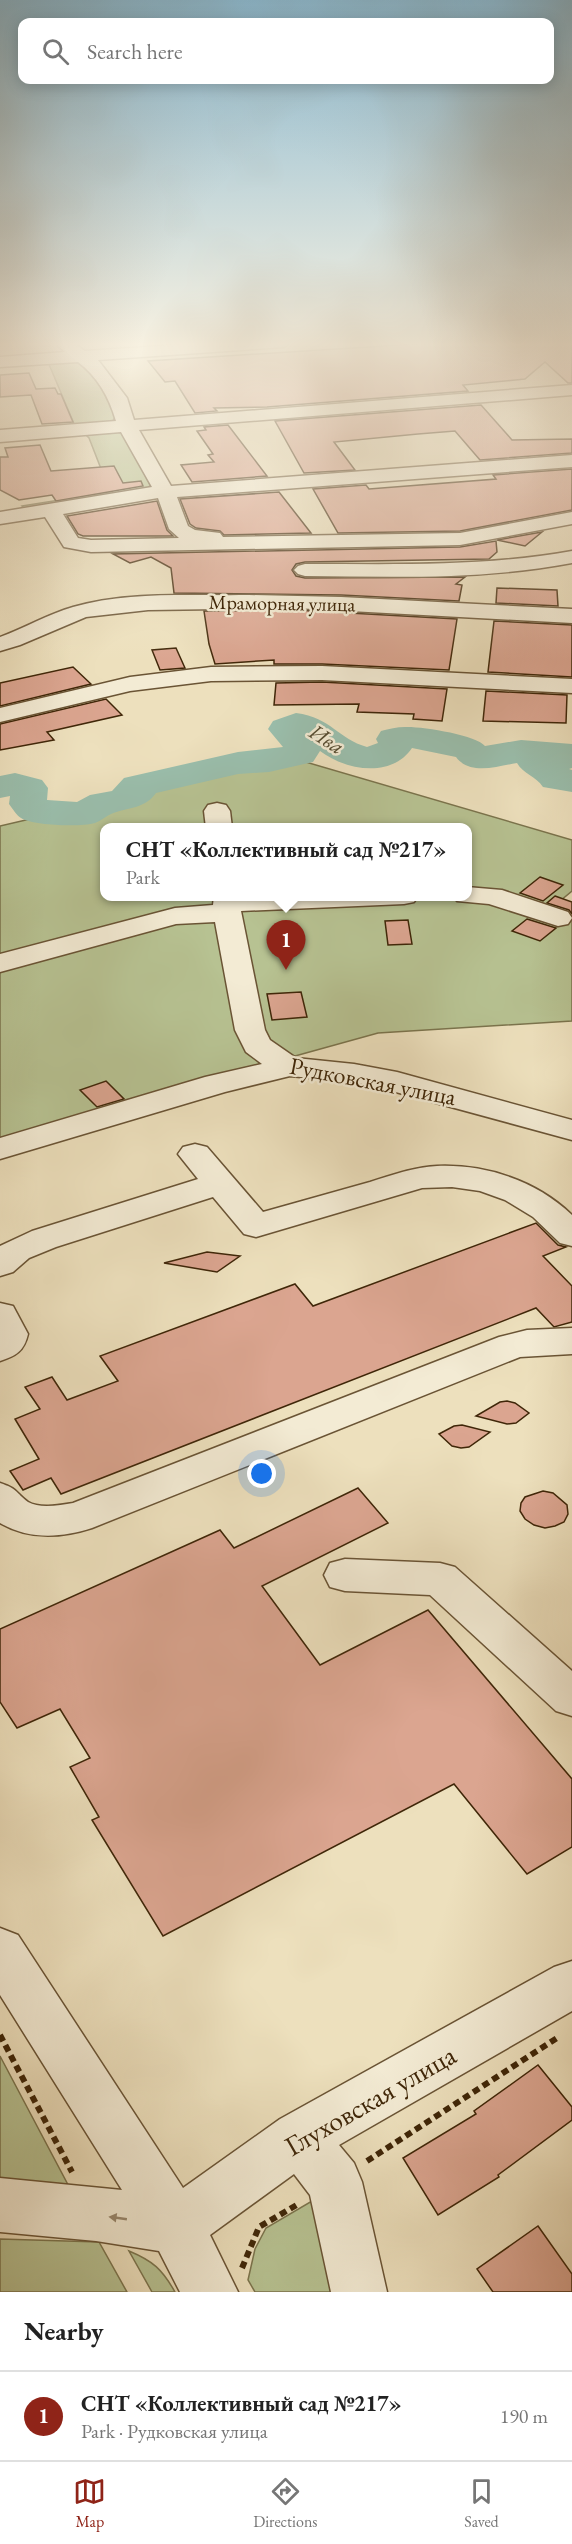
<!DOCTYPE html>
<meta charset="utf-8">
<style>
:root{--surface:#fff;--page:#f2f2f2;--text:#222;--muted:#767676;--line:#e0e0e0;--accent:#8f2418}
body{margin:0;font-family:"EB Garamond",serif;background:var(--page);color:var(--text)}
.you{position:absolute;left:262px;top:1474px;width:21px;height:21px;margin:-15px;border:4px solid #fff;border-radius:50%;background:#1a73e8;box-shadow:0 0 0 9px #1a73e833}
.badge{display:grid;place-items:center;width:39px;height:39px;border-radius:50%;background:var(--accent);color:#fff;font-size:20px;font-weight:700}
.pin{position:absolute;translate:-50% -50px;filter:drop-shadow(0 2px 3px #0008)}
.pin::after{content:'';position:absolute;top:32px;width:21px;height:18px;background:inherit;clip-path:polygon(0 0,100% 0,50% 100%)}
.popup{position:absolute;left:100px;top:823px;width:372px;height:78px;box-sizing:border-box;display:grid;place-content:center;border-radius:12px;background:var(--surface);filter:drop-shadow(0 2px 4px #0005);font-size:20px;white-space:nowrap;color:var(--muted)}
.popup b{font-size:22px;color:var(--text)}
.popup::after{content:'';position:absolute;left:50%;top:100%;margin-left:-12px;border:12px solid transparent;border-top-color:var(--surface)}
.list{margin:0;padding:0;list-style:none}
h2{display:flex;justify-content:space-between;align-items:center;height:78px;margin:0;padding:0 24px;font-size:26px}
h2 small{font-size:20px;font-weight:400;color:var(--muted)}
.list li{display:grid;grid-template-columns:39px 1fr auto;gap:18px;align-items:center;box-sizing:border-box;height:90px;padding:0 24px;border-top:2px solid var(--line)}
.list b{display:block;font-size:22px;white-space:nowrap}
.list p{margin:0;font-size:20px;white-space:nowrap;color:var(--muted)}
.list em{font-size:20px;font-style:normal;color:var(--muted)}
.icon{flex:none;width:33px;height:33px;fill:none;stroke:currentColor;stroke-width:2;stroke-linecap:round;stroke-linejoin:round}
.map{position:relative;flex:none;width:572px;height:2292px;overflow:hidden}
.search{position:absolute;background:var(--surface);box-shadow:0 3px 15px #0003;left:18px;right:18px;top:18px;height:66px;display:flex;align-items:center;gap:15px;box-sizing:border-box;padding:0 21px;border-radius:12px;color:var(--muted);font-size:22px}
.sheet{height:168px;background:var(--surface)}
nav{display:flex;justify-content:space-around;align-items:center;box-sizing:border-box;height:84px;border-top:2px solid var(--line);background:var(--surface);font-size:16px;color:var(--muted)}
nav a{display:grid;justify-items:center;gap:3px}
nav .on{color:var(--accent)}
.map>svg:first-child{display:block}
.green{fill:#b7c292;stroke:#7b744d;stroke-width:1.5;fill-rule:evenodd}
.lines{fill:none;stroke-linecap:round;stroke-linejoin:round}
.river{fill:#9abeac;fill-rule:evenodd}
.building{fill:#dba590;stroke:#3f2608;stroke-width:1.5}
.minor-casing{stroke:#6a5435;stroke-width:3}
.path{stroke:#3f2608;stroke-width:6;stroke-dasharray:7 4.5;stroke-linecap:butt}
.minor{fill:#f3ebd4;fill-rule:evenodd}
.oneway{fill:#99886e}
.labels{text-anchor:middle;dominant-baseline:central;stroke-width:5;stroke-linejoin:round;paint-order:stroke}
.far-street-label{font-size:20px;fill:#3f2608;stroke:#f3ebd4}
.far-water-label{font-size:22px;font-style:italic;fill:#564c31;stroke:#f3ebd4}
.street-label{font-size:24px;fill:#3f2608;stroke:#f3ebd4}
.near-street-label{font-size:28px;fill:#3f2608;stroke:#f3ebd4}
</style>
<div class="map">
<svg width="572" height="2292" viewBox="0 0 572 2292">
<rect width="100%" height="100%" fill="#ede0bd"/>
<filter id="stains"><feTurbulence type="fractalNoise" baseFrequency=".00333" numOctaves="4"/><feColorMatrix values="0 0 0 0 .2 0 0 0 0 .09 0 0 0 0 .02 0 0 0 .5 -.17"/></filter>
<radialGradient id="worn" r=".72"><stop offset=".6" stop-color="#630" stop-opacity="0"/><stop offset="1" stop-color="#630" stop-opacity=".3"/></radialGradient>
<g class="green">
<polygon points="48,362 81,362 108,393 116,416 112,422 75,426"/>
<polygon points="122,430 150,485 148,489 27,511 22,506 110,492 89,438 84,433"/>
<path d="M292,758L572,840V891L548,911L572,919V1021L378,1033L277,1061L0,1146V826ZM104,828H467V896H104Z"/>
<polygon points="0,2056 75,2198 0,2196"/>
<polygon points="329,2191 340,2292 255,2292 248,2280 255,2249 266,2228"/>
<polygon points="0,2239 99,2242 127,2292 0,2292"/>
<path d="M129,2251C153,2261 162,2269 175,2292H152Z"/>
</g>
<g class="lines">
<path class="river" d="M296,713C332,718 338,739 367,747L378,743L376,739L381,731C389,729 397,727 405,727C420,726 477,735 485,746L521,740L572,744V768L569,769L572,770V792L543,787C536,776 523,774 517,763C498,766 470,776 456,757L412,748C391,779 345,770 320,751L313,762L269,772L238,774L156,793C145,809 128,807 111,814C106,816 101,821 95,823C81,827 34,826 21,818C16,815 13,809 9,804L10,796L0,798V776L15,773L42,780L48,788L47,800L77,802L90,795L112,791L124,778L238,752L283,747L268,729L273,721Z"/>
</g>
<g class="building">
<polygon points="446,342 572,342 572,383 568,383 545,362 525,379 463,385 468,391 267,407 214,408 217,411 195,413 175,381 165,382 148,361"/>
<polygon points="29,373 36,389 55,388 58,394 61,394 73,422 42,424 31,395 0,397 0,375"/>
<polygon points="481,405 512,440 572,439 572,453 480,460 455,431 418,434 334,442 355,470 304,473 275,421"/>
<polygon points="228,425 267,476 192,482 181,465 214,462 208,455 213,454 197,431 206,430 204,427"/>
<polygon points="40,445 51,471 114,466 123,483 141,481 143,486 56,501 52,495 19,500 0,490 0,457 8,457 5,448"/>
<polygon points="572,469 572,510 460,531 338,533 313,489 366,485 369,489 496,479 493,475"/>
<polygon points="279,492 311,533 224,535 220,531 196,528 190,524 180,499"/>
<polygon points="157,501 167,530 173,536 83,536 78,534 67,516"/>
<polygon points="542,532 525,546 497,540"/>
<polygon points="496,541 497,552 489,559 305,562 296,564 292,570 296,576 305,578 465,577 456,584 462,585 459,601 341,595 174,593 171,568 151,557 130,563 113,554 460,547"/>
<polygon points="497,588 557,590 558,606 496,603"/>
<polygon points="295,610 457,619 449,670 322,664 274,664 274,660 215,664 209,644 204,611"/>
<polygon points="494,621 572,625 572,677 488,672"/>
<polygon points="176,648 185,668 160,670 152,650"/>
<polygon points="73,667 91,684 0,706 0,683"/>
<polygon points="322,682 447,689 442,721 413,719 414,714 357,712 359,704 274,705 276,683"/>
<polygon points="486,691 567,695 566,723 483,721"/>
<polygon points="106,699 122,715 47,732 54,740 0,750 0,724"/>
<polygon points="540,877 563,885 543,901 520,893"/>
<polygon points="555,896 572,902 572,914 569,910 547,903"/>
<polygon points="527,919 556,928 540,941 512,931"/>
<polygon points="408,920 412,944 388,945 385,921"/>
<polygon points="301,992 307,1017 272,1020 267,994"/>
<polygon points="106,1081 124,1099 97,1107 80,1090"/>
<polygon points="536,1223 558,1245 566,1247 543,1256 572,1286 572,1322 554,1327 536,1308 61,1494 51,1478 23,1490 10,1471 39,1459 15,1419 40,1409 25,1387 52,1377 67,1400 118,1381 100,1356 295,1284 313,1306"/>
<polygon points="207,1252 240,1256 217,1272 164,1263"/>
<polygon points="507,1401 515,1403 529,1413 516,1423 507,1424 476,1416 500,1402"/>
<polygon points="462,1425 490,1432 469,1447 461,1448 452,1446 439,1434 454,1426"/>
<polygon points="358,1488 388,1523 262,1586 320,1665 428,1610 572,1779 572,1847 527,1874 454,1784 163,1936 92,1820 99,1817 70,1767 90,1758 60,1709 17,1728 0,1702 0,1629 220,1530 234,1548"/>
<polygon points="543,1491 553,1493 567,1505 568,1514 564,1522 555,1526 545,1528 534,1525 525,1519 520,1511 521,1503 525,1497"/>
<polygon points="538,2065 572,2107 572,2120 498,2175 499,2177 438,2215 403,2158 476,2114 474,2111"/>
<polygon points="538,2226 572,2274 572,2292 493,2292 477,2269"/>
</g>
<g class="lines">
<defs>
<g id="minor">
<path d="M54,342H72L85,351L220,342H292L284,347L98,360L127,398L134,420L572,385V395L139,430L171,486L572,455V467L177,497L188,526L195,530L220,533L223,537L460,533L572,512V524L460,545L91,552L64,547L45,517L0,524V512L152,487L121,432L0,442V430L116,421C109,397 98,377 78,362L0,367V357L65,352ZM158,498L169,529L179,538L91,540L78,538L63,514Z"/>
<path d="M572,551V563C483,580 395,577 305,576L298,574L294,570L298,566L305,564C395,564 483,567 572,551Z"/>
<path d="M249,595L341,597L572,609V623L295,608L148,610L86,617L20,645L0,651V637C25,628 48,614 73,607C129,591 191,596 249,595Z"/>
<polygon points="322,666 572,679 572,693 322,680 211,681 130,691 0,722 0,708 130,677 211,667"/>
<polygon points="217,803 226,805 230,811 232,828 206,828 204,811 208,805"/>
<polygon points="467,887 502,890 568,912 572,918 568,924 558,926 489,904 457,901 454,896 467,896"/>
<polygon points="214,896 418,896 414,902 404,904 241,911 265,1030 270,1040 296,1058 354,1064 397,1072 572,1120 572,1140 392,1091 354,1082 290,1076 225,1092 0,1159 0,1138 205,1077 262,1064 246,1052 235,1030 215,922 176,924 0,972 0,954 175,908 213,905"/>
<path d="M195,1144L207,1147L263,1212C299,1202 334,1192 370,1182C392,1175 414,1167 437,1166C486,1164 537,1181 572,1215V1246L560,1243L533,1217L505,1200L480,1191L452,1187L422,1188L256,1237L244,1234L213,1197L56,1247L29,1258L13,1272L0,1276V1246L32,1231L198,1179L178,1154L183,1147Z"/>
<path d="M0,1303L13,1306L28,1334C24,1351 16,1356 0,1361Z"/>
<path d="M572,1328V1354L520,1357L92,1528C61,1538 29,1540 0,1523V1483C18,1489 15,1492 28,1502C40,1509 60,1505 73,1503L499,1337L527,1330Z"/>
<polygon points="345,1559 440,1563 455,1567 572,1671 572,1716 556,1711 430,1595 345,1591 330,1587 324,1575 330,1563"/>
<polygon points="0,1928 18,1935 183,2188 280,2119 554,1967 572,1961 572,2011 339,2145 354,2163 362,2182 387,2292 331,2292 310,2195 294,2174 210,2235 238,2292 180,2292 159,2251 96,2241 0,2232 0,2178 122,2190 0,1995"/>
</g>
</defs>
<use href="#minor" class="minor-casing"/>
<g class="path">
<polyline points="0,2035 72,2172"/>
<polyline points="367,2161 560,2036"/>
<polyline points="242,2268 259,2227 300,2203"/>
</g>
<use href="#minor" class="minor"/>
</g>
<defs><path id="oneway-solid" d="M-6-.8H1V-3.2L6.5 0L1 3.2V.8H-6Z" transform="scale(1.5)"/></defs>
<use class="oneway" href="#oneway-solid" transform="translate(118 2218) rotate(-172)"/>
<linearGradient id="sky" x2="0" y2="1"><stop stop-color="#89b8d0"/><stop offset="0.52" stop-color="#f7f1e1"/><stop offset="1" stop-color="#f7f1e1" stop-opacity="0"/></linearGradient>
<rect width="572" height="662" fill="url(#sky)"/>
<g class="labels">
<g class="far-street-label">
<text transform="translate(282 603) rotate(1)">Мраморная улица</text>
</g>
<g class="far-water-label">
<text transform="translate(327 739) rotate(32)">Ива</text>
</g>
<g class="street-label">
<text transform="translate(373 1081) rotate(11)">Рудковская улица</text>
</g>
<g class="near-street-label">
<text transform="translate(370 2100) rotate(-30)">Глуховская улица</text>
</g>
</g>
<rect width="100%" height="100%" filter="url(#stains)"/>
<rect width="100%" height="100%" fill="url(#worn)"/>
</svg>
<div class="you"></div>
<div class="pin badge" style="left:286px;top:970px">1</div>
<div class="popup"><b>СНТ «Коллективный сад №217»</b>Park</div>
<div class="search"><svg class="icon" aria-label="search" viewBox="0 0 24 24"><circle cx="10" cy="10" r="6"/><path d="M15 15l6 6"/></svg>Search here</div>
</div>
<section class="sheet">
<h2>Nearby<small></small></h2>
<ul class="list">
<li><span class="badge">1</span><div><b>СНТ «Коллективный сад №217»</b><p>Park · Рудковская улица</p></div><em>190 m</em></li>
</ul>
</section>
<nav>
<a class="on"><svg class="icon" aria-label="map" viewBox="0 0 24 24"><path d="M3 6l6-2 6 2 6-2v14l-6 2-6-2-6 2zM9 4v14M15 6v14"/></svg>Map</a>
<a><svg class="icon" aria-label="directions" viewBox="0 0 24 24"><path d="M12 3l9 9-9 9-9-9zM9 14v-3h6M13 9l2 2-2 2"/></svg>Directions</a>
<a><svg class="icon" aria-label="saved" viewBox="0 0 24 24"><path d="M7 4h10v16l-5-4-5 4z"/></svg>Saved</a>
</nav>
